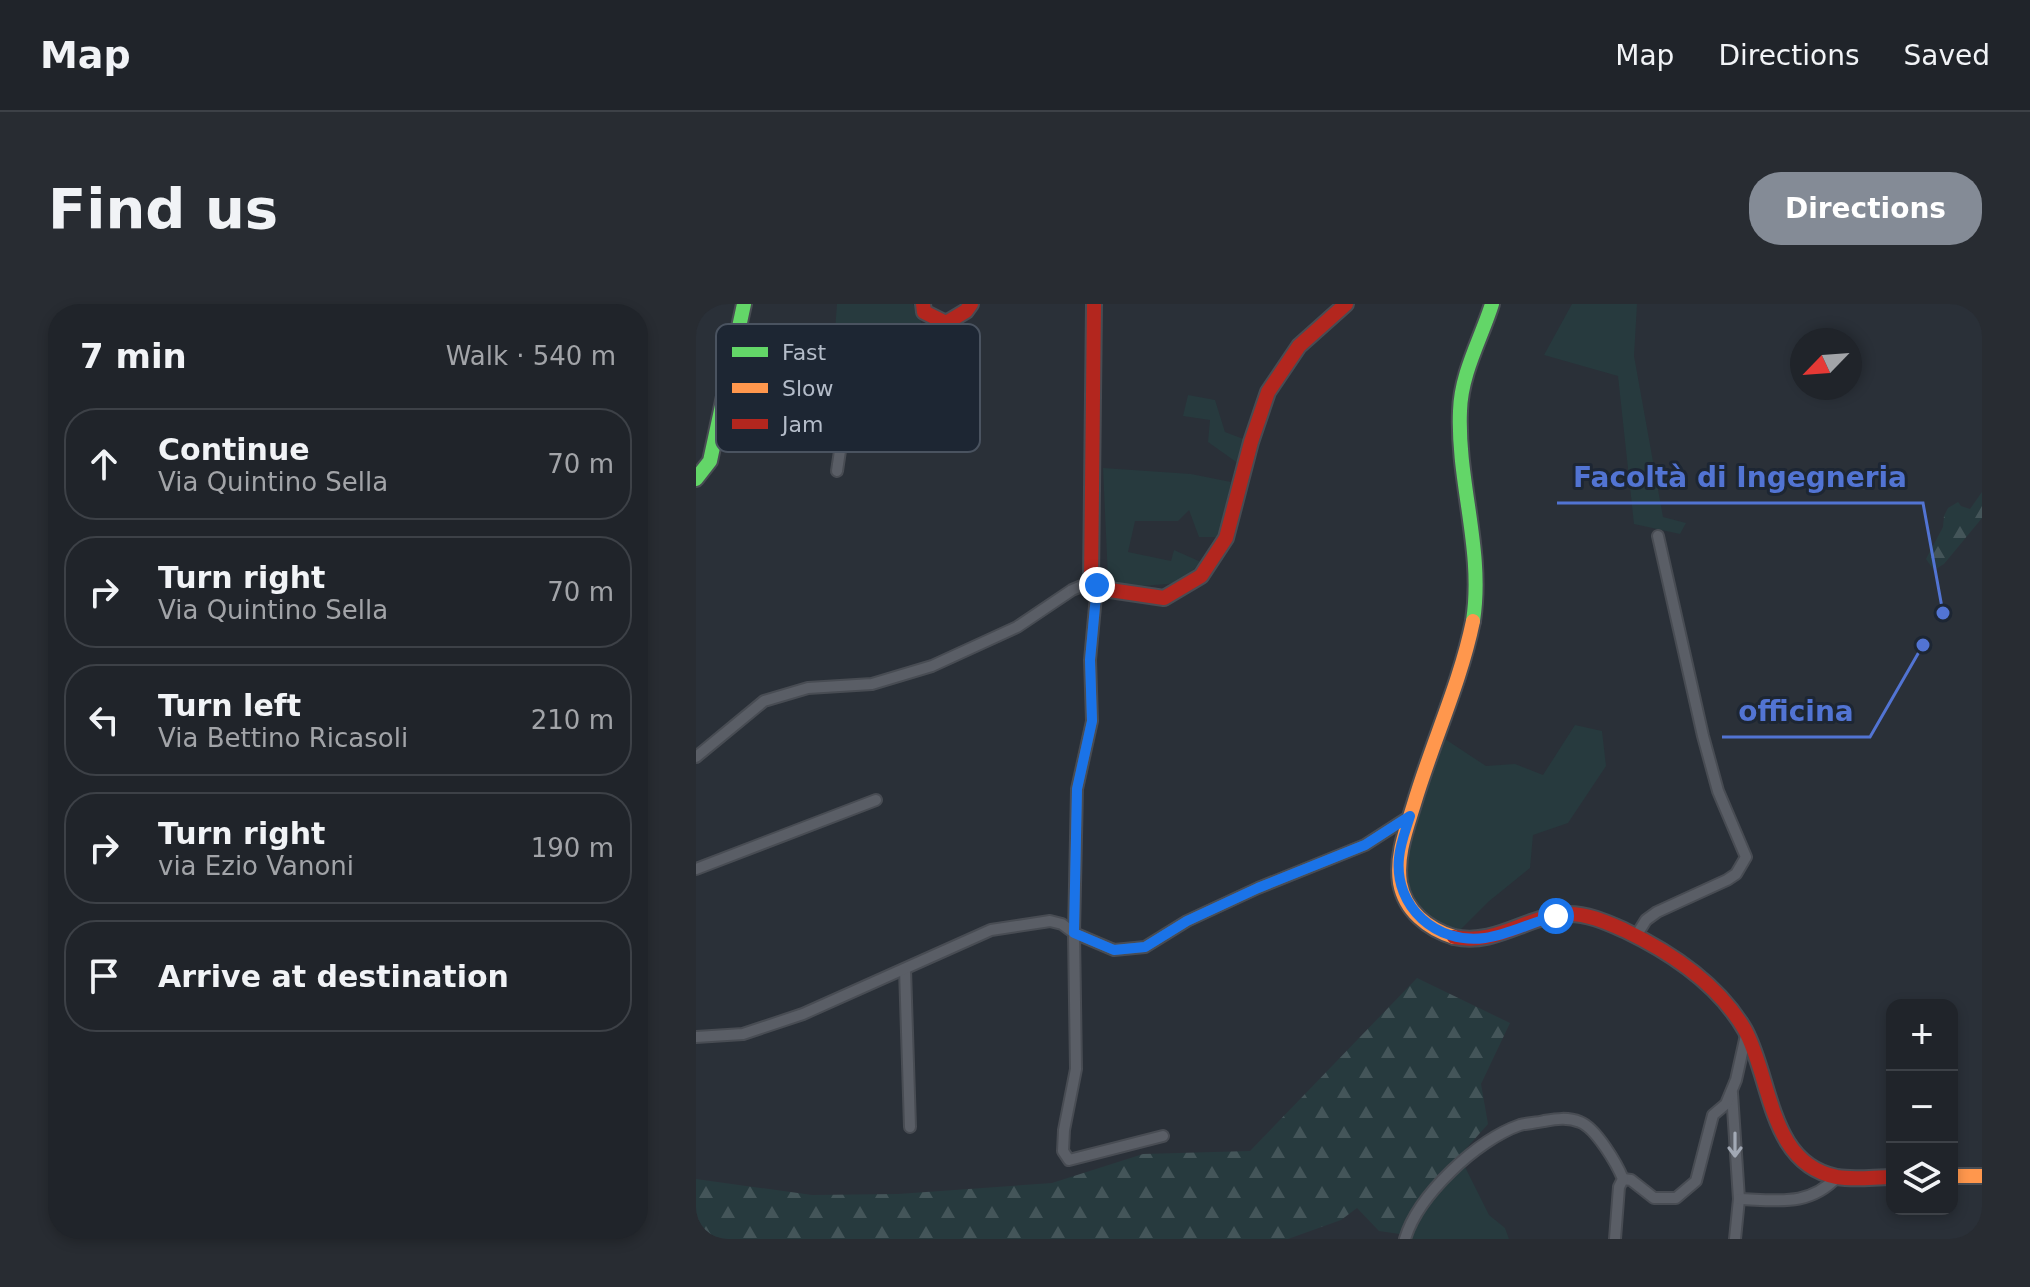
<!DOCTYPE html>
<meta charset="utf-8">
<style>
:root{--surface:#20242a;--page:#282c32;--text:#f1f3f6;--muted:#a2a4a8;--line:#3d4147;--accent:#848b96}
body{margin:0;font-family:"DejaVu Sans",sans-serif;background:var(--page);color:var(--text)}
.controls{position:absolute;right:24px;bottom:24px;display:grid;overflow:hidden;border-radius:16px;box-shadow:0 4px 12px #0003}
.controls button{width:72px;height:72px;display:grid;place-items:center;padding:0;border:0;border-bottom:2px solid var(--line);background:var(--surface);color:var(--text);font:40px sans-serif}
.compass{position:absolute;left:1094px;top:24px;width:72px;height:72px;border-radius:50%;background:var(--surface);box-shadow:0 4px 12px #0003;rotate:245deg}
.stop{position:absolute;width:24px;height:24px;margin:-18px;border:6px solid #1a73e8;border-radius:50%;background:#fff}
.stop.end{background:#1a73e8;border-color:#fff;box-shadow:0 2px 8px #0008}
.list{margin:0;padding:0;list-style:none}
h2{display:flex;justify-content:space-between;align-items:center;height:104px;margin:0;padding:0 32px;font-size:34px}
h2 small{font-size:26px;font-weight:400;color:var(--muted)}
.list li{display:grid;grid-template-columns:52px 1fr auto;gap:24px;align-items:center;box-sizing:border-box;height:112px;margin:0 16px 16px;padding:0 16px;border:2px solid var(--line);border-radius:32px}
.list b{display:block;font-size:30px;white-space:nowrap}
.list p{margin:0;font-size:26px;white-space:nowrap;color:var(--muted)}
.list em{font-size:26px;font-style:normal;color:var(--muted)}
.icon{flex:none;width:44px;height:44px;fill:none;stroke:currentColor;stroke-width:2;stroke-linecap:round;stroke-linejoin:round}
.map{position:relative;flex:none;width:1286px;height:935px;overflow:hidden;border-radius:32px}
header{display:flex;align-items:center;gap:48px;box-sizing:border-box;height:112px;padding:0 40px;background:var(--surface);border-bottom:2px solid var(--line)}
header strong{font-size:38px}
nav{display:flex;gap:44px;margin-inline-start:auto;font-size:28px}
.intro{display:flex;align-items:center;justify-content:space-between;box-sizing:border-box;height:192px;padding:0 48px}
h1{margin:0;font-size:56px}
.button{padding:20px 36px;border-radius:32px;background:var(--accent);color:#fff;font-size:28px;font-weight:700}
main{display:flex;gap:48px;padding:0 48px}
aside{flex:1;background:var(--surface);border-radius:32px;box-shadow:0 4px 12px #0003}
.map>svg:first-child{display:block}
.green{fill:#273a3e}
.forest{fill:url(#forest-firs)}
.lines{fill:none;stroke-linecap:round;stroke-linejoin:round}
.street-casing{stroke:#484c53;stroke-width:14}
.fast-casing{stroke:#484c53;stroke-width:18}
.slow-casing{stroke:#484c53;stroke-width:18}
.jam-casing{stroke:#484c53;stroke-width:18}
.street{stroke:#5a5e66;stroke-width:10}
.fast{stroke:#63d668;stroke-width:14}
.slow{stroke:#ff974d;stroke-width:14}
.jam{stroke:#b3261e;stroke-width:14}
.oneway{stroke:#a2a9b5}
.route{stroke:#1a73e8;stroke-width:10}
.key{fill:#1d2633;stroke:#4a5360;stroke-width:2}
.key-label{font-size:22px;fill:#b4bcc9}
.leader{fill:none;stroke:#5274d3;stroke-width:3}
.callout-dot{fill:#5274d3;stroke:#1d2633;stroke-width:3}
.callout-label{font-size:28px;text-anchor:middle;font-weight:bold;fill:#5274d3;stroke:#1d2633;stroke-width:6;stroke-linejoin:round;paint-order:stroke}
</style>
<header>
<strong>Map</strong>
<nav><a>Map</a><a>Directions</a><a>Saved</a></nav>
</header>
<div class="intro"><h1>Find us</h1><a class="button">Directions</a></div>
<main>
<aside>
<h2>7 min<small>Walk · 540 m</small></h2>
<ul class="list">
<li><svg class="icon" aria-label="ahead" viewBox="0 0 24 24"><path d="M12 20V5M6 11l6-6 6 6"/></svg><div><b>Continue</b><p>Via Quintino Sella</p></div><em>70 m</em></li>
<li><svg class="icon" aria-label="right" viewBox="0 0 24 24"><path d="M7 20v-9h11M14 6l5 5-5 5"/></svg><div><b>Turn right</b><p>Via Quintino Sella</p></div><em>70 m</em></li>
<li><svg class="icon" aria-label="left" viewBox="0 0 24 24"><path d="M17 20v-9H6M10 6l-5 5 5 5"/></svg><div><b>Turn left</b><p>Via Bettino Ricasoli</p></div><em>210 m</em></li>
<li><svg class="icon" aria-label="right" viewBox="0 0 24 24"><path d="M7 20v-9h11M14 6l5 5-5 5"/></svg><div><b>Turn right</b><p>via Ezio Vanoni</p></div><em>190 m</em></li>
<li><svg class="icon" aria-label="arrive" viewBox="0 0 24 24"><path d="M6 21V4h12l-3 4 3 4H6"/></svg><div><b>Arrive at destination</b></div></li>
</ul>
</aside>
<div class="map">
<svg width="1286" height="935" viewBox="0 0 1286 935">
<defs>
<pattern id="forest-firs" width="22" height="20" patternUnits="userSpaceOnUse" patternTransform="scale(2)"><rect width="22" height="20" fill="#273a3e"/><path d="M5 1l3.5 6h-7zM16 11l3.5 6h-7z" fill="#445559"/></pattern>
</defs>
<rect width="100%" height="100%" fill="#2a3038"/>
<g class="green">
<polygon points="141,0 217,0 227,23 276,25 267,87 136,65"/>
<polygon points="876,0 941,0 938,52 967,213 990,219 984,230 938,220 922,72 848,51"/>
<polygon points="492,91 519,96 529,128 550,136 543,160 512,138 514,116 487,112"/>
<polygon points="407,164 495,170 535,178 523,233 503,233 493,206 482,217 439,217 432,248 475,257 478,246 505,258 484,279 433,283 412,274"/>
<polygon points="879,421 906,427 910,462 872,519 837,531 834,564 792,598 763,627 741,619 726,607 713,585 709,553 746,433 790,462 819,460 847,471"/>
<polygon points="766,857 793,911 809,924 813,935 709,935 727,899"/>
</g>
<g class="forest">
<polygon points="1286,188 1286,214 1248,260 1238,266 1230,255 1247,223 1248,212 1252,204 1262,198 1265,202 1274,205"/>
<polygon points="721,674 814,719 785,780 792,820 717,904 704,930 683,927 661,904 645,916 592,935 0,935 0,875 116,891 202,890 356,879 447,850 554,847"/>
</g>
<g class="lines">
<defs>
<g id="street">
<polyline points="35,60 274,101"/>
<polyline points="141,167 154,79"/>
<polyline points="401,281 394,356 396,417 381,485 378,629 380,765 368,826 367,847 373,856 467,832"/>
<polyline points="0,453 68,397 112,384 176,380 236,362 321,323 376,286 395,278"/>
<polyline points="0,565 180,496"/>
<polyline points="940,632 950,616 961,608 1031,576 1040,570 1050,553 1022,487 1007,432 962,232"/>
<polyline points="209,665 214,823"/>
<polyline points="0,733 47,730 107,710 295,626 354,617 366,620 378,629 418,646 449,643 491,617 562,584 669,541 714,512"/>
<polyline points="1036,789 1043,895 1039,935"/>
<polyline points="927,875 935,876 958,894 980,894 1000,877 1017,811 1030,800 1040,776 1050,731"/>
<path d="M1043,895C1081,896 1113,903 1141,873"/>
<path d="M709,935C722,891 781,836 824,821C831,819 840,819 848,817C860,815 872,813 884,818C900,824 921,860 927,875L923,883L919,935"/>
</g>
<g id="fast">
<polyline points="0,175 14,157 48,0"/>
<path d="M777,317C788,246 761,178 764,107C765,69 785,35 796,0"/>
</g>
<g id="slow">
<path d="M758,633C732,625 709,607 704,579C700,552 710,526 718,500C736,439 764,380 777,317"/>
<polyline points="1256,872 1286,872"/>
</g>
<g id="jam">
<polyline points="227,0 228,8 250,19 270,7 275,0"/>
<polyline points="398,0 395,278 407,285 468,294 505,272 530,234 555,138 572,88 603,42 650,0"/>
<path d="M758,633C800,642 830,612 870,610C890,609 910,618 928,626C974,648 1023,681 1049,726C1076,776 1073,860 1141,873C1159,876 1178,873 1196,873"/>
</g>
</defs>
<use href="#street" class="street-casing"/>
<use href="#fast" class="fast-casing"/>
<use href="#slow" class="slow-casing"/>
<use href="#jam" class="jam-casing"/>
<use href="#street" class="street"/>
<use href="#fast" class="fast"/>
<use href="#slow" class="slow"/>
<use href="#jam" class="jam"/>
</g>
<defs><path id="oneway-shaft" d="M-6 0H5M1.5-3L5.5 0L1.5 3" fill="none" stroke-width="1.6" stroke-linecap="round" stroke-linejoin="round" transform="scale(2)"/></defs>
<use class="oneway" href="#oneway-shaft" transform="translate(1039 841) rotate(90)"/>
<g class="lines">
<path class="route" d="M401,281L394,356L396,417L381,485L378,629L418,646L449,643L491,617L562,584L669,541L714,512C710,525 704,540 703,554C698,603 741,641 789,634C812,631 836,618 860,612"/>
</g>
<rect x="20" y="20" width="264" height="128" rx="12" class="key"/>
<rect x="36" y="43" width="36" height="10" fill="#63d668"/>
<rect x="36" y="79" width="36" height="10" fill="#ff974d"/>
<rect x="36" y="115" width="36" height="10" fill="#b3261e"/>
<g class="key-label">
<text x="86" y="56">Fast</text>
<text x="86" y="92">Slow</text>
<text x="86" y="128">Jam</text>
</g>
<path class="leader" d="M1247 309L1227 199H861M1227 341L1174 433H1026"/>
<g class="callout-dot">
<circle cx="1247" cy="309" r="8"/>
<circle cx="1227" cy="341" r="8"/>
</g>
<g class="callout-label">
<text x="1044" y="183">Facoltà di Ingegneria</text>
<text x="1100" y="417">officina</text>
</g>
</svg>
<div class="controls">
<button>+</button>
<button>−</button>
<button><svg class="icon" aria-label="layers" viewBox="0 0 24 24"><path d="M12 4l9 5-9 5-9-5zM3 14l9 5 9-5"/></svg></button>
</div>
<svg class="compass" viewBox="-18 -18 36 36"><path d="M0-13l5 13h-10z" fill="#e53935"/><path d="M0 13l5-13h-10z" fill="#a2a4a8"/></svg>
<div class="stop" style="left:860px;top:612px"></div>
<div class="stop end" style="left:401px;top:281px"></div>
</div>
</main>
